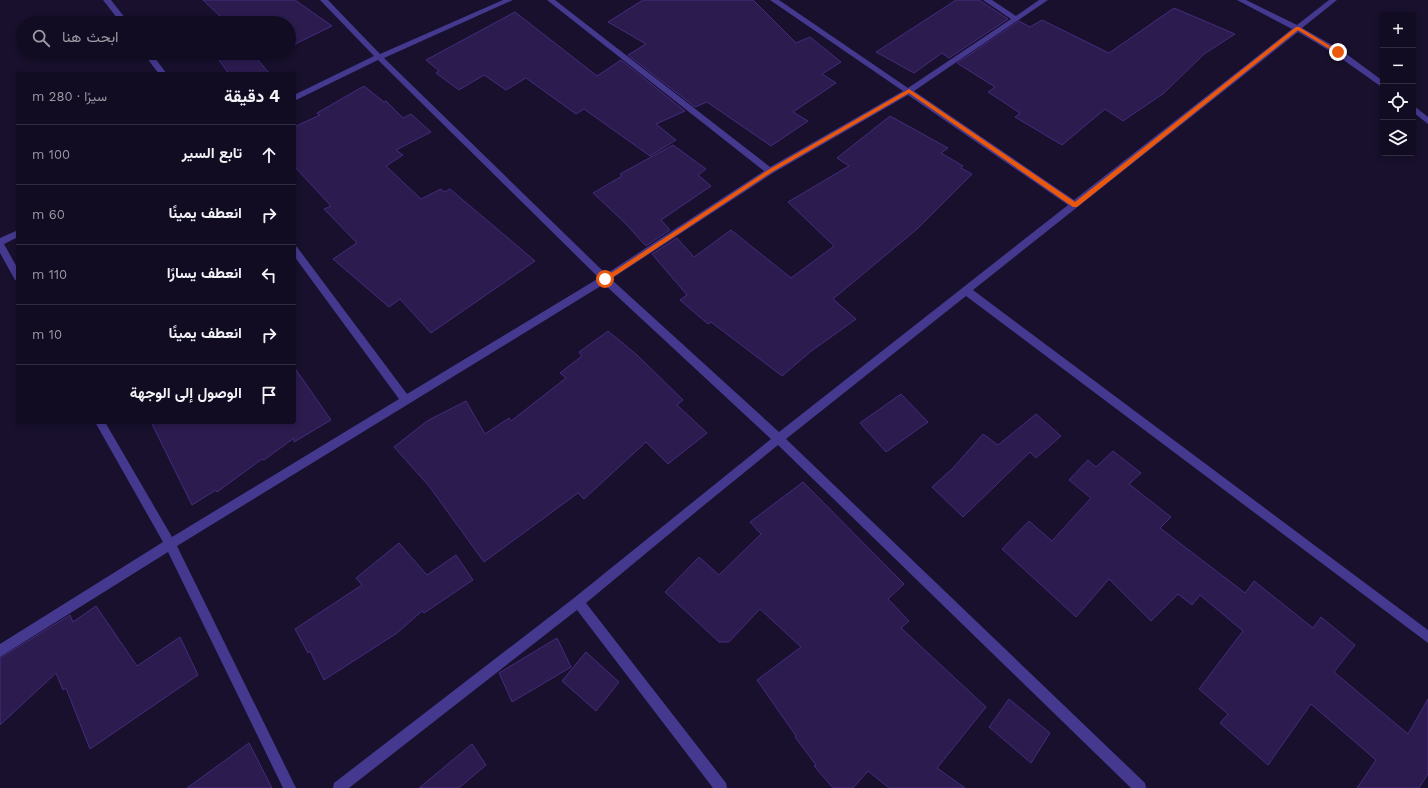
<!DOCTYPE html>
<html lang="ar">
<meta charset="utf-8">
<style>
:root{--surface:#120c22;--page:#1b152a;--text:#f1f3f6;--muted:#9c9ba5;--line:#312c40}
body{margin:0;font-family:"Work Sans",Vazirmatn,sans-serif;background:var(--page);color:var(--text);direction:rtl}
.controls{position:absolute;right:12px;top:12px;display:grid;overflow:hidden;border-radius:4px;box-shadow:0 2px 6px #0003}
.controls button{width:36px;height:36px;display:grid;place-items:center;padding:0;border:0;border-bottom:1px solid var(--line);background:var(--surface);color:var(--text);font:20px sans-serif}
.stop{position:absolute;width:12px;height:12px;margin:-9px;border:3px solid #ea580c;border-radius:50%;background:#fff}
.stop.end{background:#ea580c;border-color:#fff;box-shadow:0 1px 4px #0008}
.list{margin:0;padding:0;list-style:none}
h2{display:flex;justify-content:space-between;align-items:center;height:52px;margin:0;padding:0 16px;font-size:17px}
h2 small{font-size:13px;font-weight:400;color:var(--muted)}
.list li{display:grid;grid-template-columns:26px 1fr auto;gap:12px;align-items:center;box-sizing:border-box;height:60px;padding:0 16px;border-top:1px solid var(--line)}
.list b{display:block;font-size:15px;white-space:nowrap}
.list em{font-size:13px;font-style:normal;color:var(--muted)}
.icon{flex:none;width:22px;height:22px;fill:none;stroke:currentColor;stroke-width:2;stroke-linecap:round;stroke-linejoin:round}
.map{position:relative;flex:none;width:1428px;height:788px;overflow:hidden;direction:ltr}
.search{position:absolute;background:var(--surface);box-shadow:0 2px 6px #0003;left:16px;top:16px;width:280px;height:44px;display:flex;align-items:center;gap:10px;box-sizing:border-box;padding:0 14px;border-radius:22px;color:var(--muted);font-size:15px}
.panel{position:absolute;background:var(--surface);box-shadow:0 2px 6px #0003;left:16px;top:72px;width:280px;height:352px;border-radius:4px;direction:rtl}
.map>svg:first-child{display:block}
.building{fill:#2b1b4f;stroke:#442c7d}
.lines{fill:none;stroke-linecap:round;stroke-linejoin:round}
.minor{fill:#44398f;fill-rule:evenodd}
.route{fill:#ea580c}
</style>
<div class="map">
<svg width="1428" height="788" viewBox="0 0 1428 788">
<rect width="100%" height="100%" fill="#18102d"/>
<g class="building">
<polygon points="203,0 295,0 332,26 289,47 289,23 201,23 221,17"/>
<polygon points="643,0 753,0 796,43 810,37 841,62 822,74 836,83 793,112 808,121 771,146 707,102 695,107 628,55 646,44 608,22"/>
<polygon points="956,0 979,0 1008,19 949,58 942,53 914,73 876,52"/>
<polygon points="1174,8 1235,34 1204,54 1164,93 1123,121 1105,109 1062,145 1015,117 1020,113 988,92 995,87 957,63 1019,21 1030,27 1042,20 1109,53"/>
<polygon points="515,12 597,76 621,60 685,111 656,124 676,140 650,156 584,109 576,114 526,78 506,90 484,75 459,90 436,73 439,71 426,60"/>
<polygon points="214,53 273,53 257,59 270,74 229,74"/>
<polygon points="364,86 384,102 386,101 403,118 411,114 431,132 396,150 403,155 386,166 421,199 441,189 444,192 450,189 535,261 431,333 400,299 389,307 333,259 357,243 324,209 331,206 294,166 294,127 320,115 317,113"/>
<polygon points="890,116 948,148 941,153 963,166 961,168 972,174 917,229 833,299 856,319 810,352 782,376 711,322 708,324 680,300 687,295 652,254 677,238 694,257 731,230 791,278 834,246 788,202 849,166 837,158"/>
<polygon points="673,145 706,169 698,175 711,186 661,220 670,230 646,246 624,222 593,193 622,176 620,174"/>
<polygon points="608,331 637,355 683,400 677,405 707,433 668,464 646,442 584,499 578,493 484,562 429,486 394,447 427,421 466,401 485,434 509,418 511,421 566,378 560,373 582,356 579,352"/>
<polygon points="294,367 331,420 294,442 294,438 264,460 262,459 217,492 216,490 192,505 151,422 294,422"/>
<polygon points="901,394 928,422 886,452 860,423"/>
<polygon points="1036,414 1061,436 1036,458 1030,452 963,517 932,487 953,468 983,434 998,445"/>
<polygon points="1113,451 1141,473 1129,484 1171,517 1160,528 1245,593 1254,581 1313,628 1321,617 1355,645 1334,672 1408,734 1428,699 1428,774 1419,788 1357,788 1376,760 1311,704 1268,765 1220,723 1228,714 1199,689 1243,631 1200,595 1192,605 1178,594 1151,621 1109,579 1076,617 1002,549 1029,521 1052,541 1091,498 1069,480 1088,460 1096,467"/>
<polygon points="803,482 904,584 888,599 909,621 901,628 986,707 937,768 965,788 889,788 868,771 853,788 833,788 814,766 816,765 795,737 796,736 757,680 801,647 760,609 729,642 719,642 665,592 699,557 719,575 761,534 750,522"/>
<polygon points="399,543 427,575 456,555 473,580 424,613 422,611 397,633 324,680 310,651 308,653 295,629 362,585 356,578"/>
<polygon points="96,606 137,666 180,637 198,675 90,749 66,688 63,690 56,673 0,725 0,658 70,615 73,622"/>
<polygon points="557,638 571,667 512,702 499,673"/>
<polygon points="586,652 619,682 596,711 562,681"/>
<polygon points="1009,699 1050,733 1031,763 989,727"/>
<polygon points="249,743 272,788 187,788"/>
<polygon points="472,744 486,765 459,788 419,788"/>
</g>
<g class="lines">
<g class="minor">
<polygon points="103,0 111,0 129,23 121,23"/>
<path d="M320,0H328L380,54L503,0H513L384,58L606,274L764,171L547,0H555L770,167L903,91L770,0H779L908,88L1011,19L983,0H992L1016,16L1039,0H1048L914,91L1074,200L1292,29L1237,0H1246L1297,25L1329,0H1337L1302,28L1341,50L1383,81V88L1335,54L1298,32L973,290L1428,630V643L966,296L786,439L1145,783L1146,788H1131L778,445L703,506L586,603L726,783L727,788H713L577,610L349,788H333L334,783L574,598L771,439L604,284L177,546L296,788H283L168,552L0,657V644L163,542L95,422H105L172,537L399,399L294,256V246L297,247L407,394L599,278L378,60L294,101V95L374,56ZM908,95L1068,205L779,432L611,279L773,173Z"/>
<polygon points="143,53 151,53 167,74 159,74"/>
<polygon points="1413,105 1428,117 1428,124 1413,112"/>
<polygon points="18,230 18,237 4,244 18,269 18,281 15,280 0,253 0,238"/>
</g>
</g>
<polygon class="route" points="1296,27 1299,27 1340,52 1336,53 1298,30 1077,207 1073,207 909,93 772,172 607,281 602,279 768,170 909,89 1075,202"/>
</svg>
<div class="controls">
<button>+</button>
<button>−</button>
<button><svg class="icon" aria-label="locate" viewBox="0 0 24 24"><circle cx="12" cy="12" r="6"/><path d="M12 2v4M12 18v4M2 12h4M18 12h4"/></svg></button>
<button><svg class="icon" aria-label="layers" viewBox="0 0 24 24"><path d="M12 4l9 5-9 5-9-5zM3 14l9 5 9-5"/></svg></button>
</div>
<div class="stop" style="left:605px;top:279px"></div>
<div class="stop end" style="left:1338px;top:52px"></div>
<div class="search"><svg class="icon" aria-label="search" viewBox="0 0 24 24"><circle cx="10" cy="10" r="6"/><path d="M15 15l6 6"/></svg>ابحث هنا</div>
<section class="panel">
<h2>4 دقيقة<small>سيرًا · 280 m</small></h2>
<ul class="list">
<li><svg class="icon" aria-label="ahead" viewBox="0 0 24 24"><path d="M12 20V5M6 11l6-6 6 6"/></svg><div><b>تابع السير</b></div><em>100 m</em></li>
<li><svg class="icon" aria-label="right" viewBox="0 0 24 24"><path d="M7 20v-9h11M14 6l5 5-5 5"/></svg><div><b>انعطف يمينًا</b></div><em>60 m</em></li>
<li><svg class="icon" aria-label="left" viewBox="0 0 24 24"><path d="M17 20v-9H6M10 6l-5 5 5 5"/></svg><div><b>انعطف يسارًا</b></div><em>110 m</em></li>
<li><svg class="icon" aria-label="right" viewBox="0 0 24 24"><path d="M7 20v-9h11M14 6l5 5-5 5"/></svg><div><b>انعطف يمينًا</b></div><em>10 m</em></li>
<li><svg class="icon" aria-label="arrive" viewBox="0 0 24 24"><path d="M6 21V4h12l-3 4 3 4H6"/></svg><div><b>الوصول إلى الوجهة</b></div></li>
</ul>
</section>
</div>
